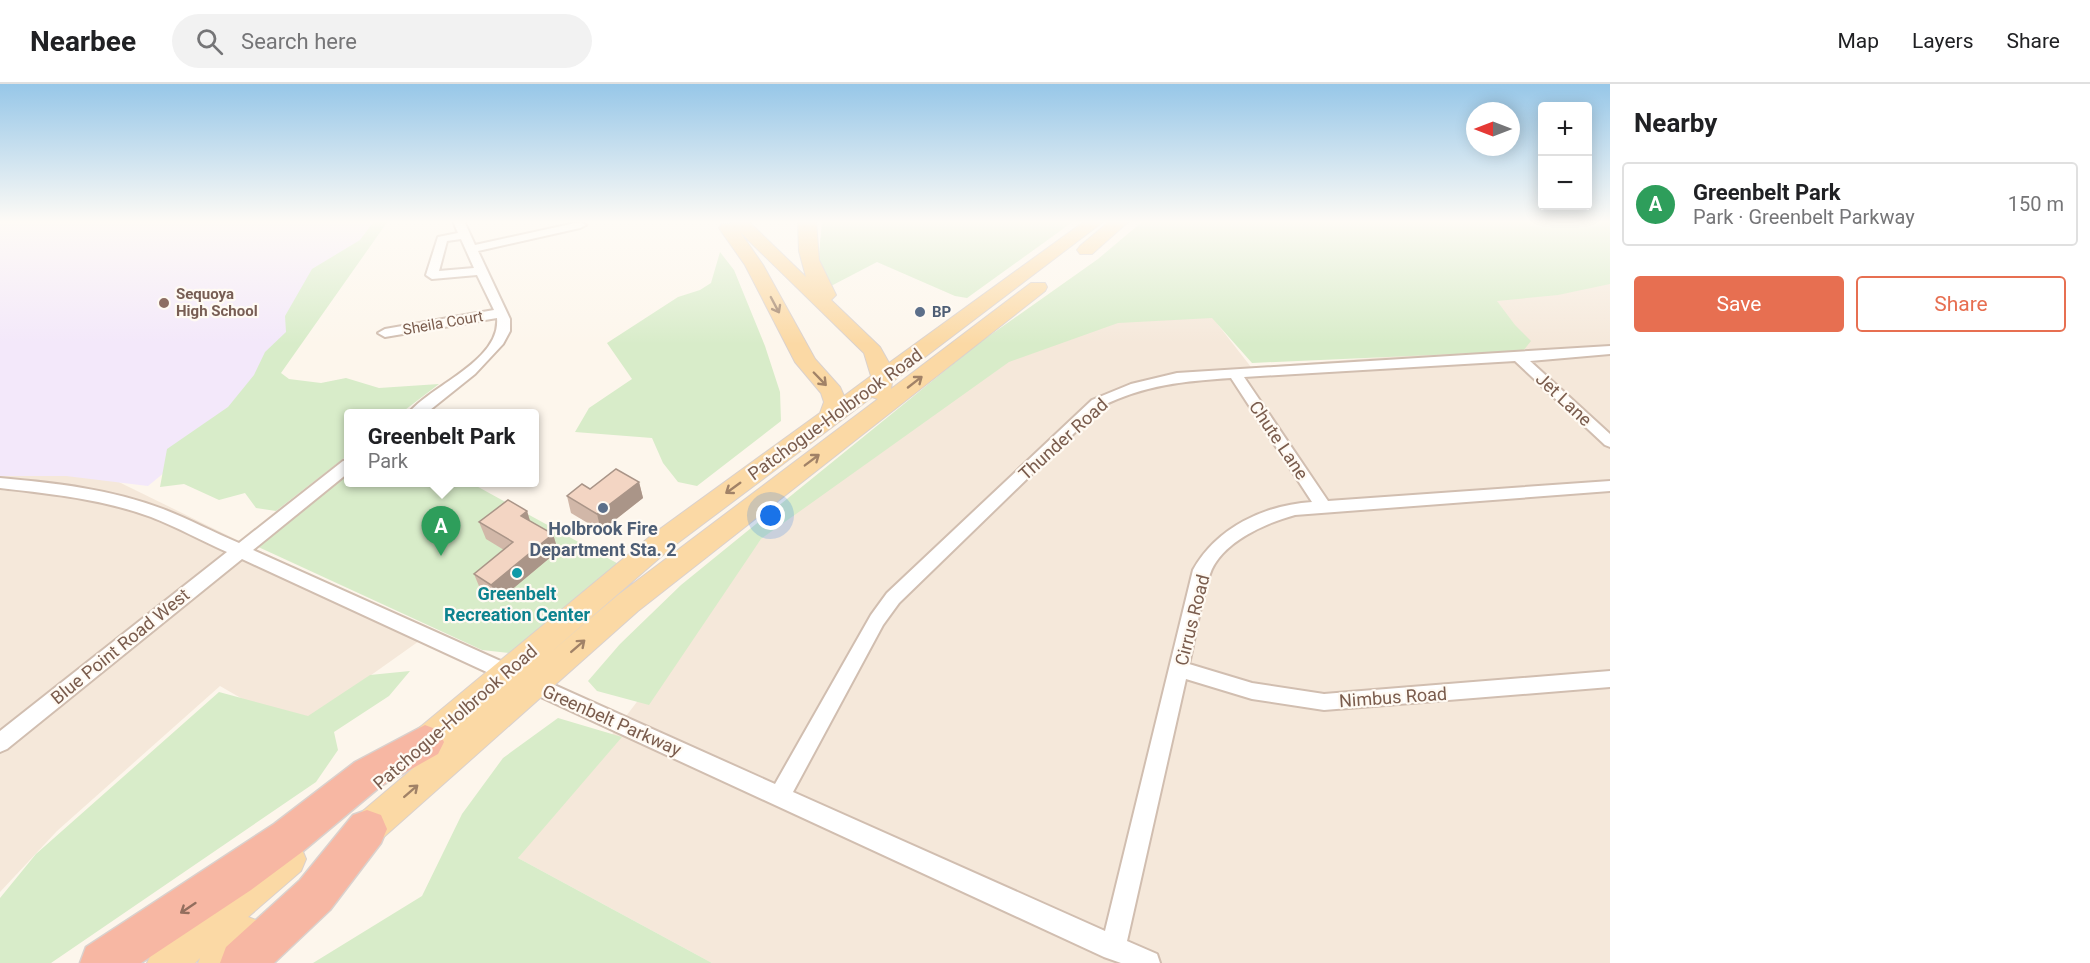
<!DOCTYPE html>
<meta charset="utf-8">
<style>
:root{--surface:#fff;--page:#f2f2f2;--text:#202124;--muted:#757577;--line:#e0e0e0;--accent:#e76f51}
body{margin:0;font-family:Roboto,sans-serif;background:var(--page);color:var(--text)}
.controls{position:absolute;right:18px;top:18px;display:grid;overflow:hidden;border-radius:6px;box-shadow:0 3px 15px #0003}
.controls button{width:54px;height:54px;display:grid;place-items:center;padding:0;border:0;border-bottom:2px solid var(--line);background:var(--surface);color:var(--text);font:30px sans-serif}
.compass{position:absolute;left:1466px;top:18px;width:54px;height:54px;border-radius:50%;background:var(--surface);box-shadow:0 3px 15px #0003;rotate:270deg}
.you{position:absolute;left:771px;top:432px;width:21px;height:21px;margin:-15px;border:4px solid #fff;border-radius:50%;background:#1a73e8;box-shadow:0 0 0 9px #1a73e833}
.badge{display:grid;place-items:center;width:39px;height:39px;border-radius:50%;background:var(--accent);color:#fff;font-size:20px;font-weight:700}
.pin{position:absolute;translate:-50% -50px;filter:drop-shadow(0 2px 3px #0008)}
.pin::after{content:'';position:absolute;top:32px;width:21px;height:18px;background:inherit;clip-path:polygon(0 0,100% 0,50% 100%)}
.popup{position:absolute;left:344px;top:325px;width:195px;height:78px;box-sizing:border-box;display:grid;place-content:center;border-radius:6px;background:var(--surface);filter:drop-shadow(0 2px 4px #0005);font-size:20px;white-space:nowrap;color:var(--muted)}
.popup b{font-size:22px;color:var(--text)}
.popup::after{content:'';position:absolute;left:50%;top:100%;margin-left:-12px;border:12px solid transparent;border-top-color:var(--surface)}
.list{margin:0;padding:0;list-style:none}
h2{display:flex;justify-content:space-between;align-items:center;height:78px;margin:0;padding:0 24px;font-size:26px}
h2 small{font-size:20px;font-weight:400;color:var(--muted)}
.list li{display:grid;grid-template-columns:39px 1fr auto;gap:18px;align-items:center;box-sizing:border-box;height:84px;margin:0 12px 12px;padding:0 12px;border:2px solid var(--line);border-radius:6px}
.list b{display:block;font-size:22px;white-space:nowrap}
.list p{margin:0;font-size:20px;white-space:nowrap;color:var(--muted)}
.list em{font-size:20px;font-style:normal;color:var(--muted)}
.actions{display:flex;gap:12px;padding:18px 24px}
.actions a{flex:1;padding:14px 0;border:2px solid var(--accent);border-radius:6px;text-align:center;font-size:21px;color:var(--accent)}
.actions .main{background:var(--accent);color:#fff}
.icon{flex:none;width:33px;height:33px;fill:none;stroke:currentColor;stroke-width:2;stroke-linecap:round;stroke-linejoin:round}
.map{position:relative;flex:none;width:1610px;height:879px;overflow:hidden}
header{display:flex;align-items:center;gap:36px;box-sizing:border-box;height:84px;padding:0 30px;background:var(--surface);border-bottom:2px solid var(--line)}
header strong{font-size:28px}
nav{display:flex;gap:33px;margin-inline-start:auto;font-size:21px}
.search{width:420px;height:54px;background:var(--page);display:flex;align-items:center;gap:15px;box-sizing:border-box;padding:0 21px;border-radius:33px;color:var(--muted);font-size:22px}
main{display:flex}
aside{flex:1;background:var(--surface)}
.map>svg:first-child{display:block}
.residential{fill:#f5e8da}
.education{fill:#f3e8fa}
.green{fill:#d8ecc9}
.lines{fill:none;stroke-linecap:round;stroke-linejoin:round}
.street-casing{stroke:#d1beb0;stroke-width:4}
.primary-casing{stroke:#dad1cd;stroke-width:2}
.highway-casing{stroke:#dad1cd;stroke-width:3}
.street{fill:#fff;fill-rule:evenodd}
.primary{fill:#fbd9a5;fill-rule:evenodd}
.highway{fill:#f7b7a3;fill-rule:evenodd}
.wall{fill:#d1b7a8}
.shaded-wall{fill:#aa9588}
.building{fill:#f3d5c3;stroke:#aa9588;stroke-width:1.5}
.oneway{stroke:#a18267}
.oneway2{stroke:#936e5e}
.education-dot{fill:#8d6e63;stroke:#fffaf3;stroke-width:2}
.service-dot{fill:#5c6f8a;stroke:#fffaf3;stroke-width:2}
.culture-dot{fill:#0f9aa8;stroke:#fffaf3;stroke-width:2}
.labels{text-anchor:middle;dominant-baseline:central;stroke-width:4.5;stroke-linejoin:round;paint-order:stroke}
.far-education-label{font-size:15px;font-weight:bold;fill:#785e54;stroke:#fffaf3;text-anchor:start}
.far-service-label{font-size:15px;font-weight:bold;fill:#4e5e75;stroke:#fffaf3;text-anchor:start}
.far-street-label{font-size:15px;fill:#7a5c4d;stroke:#fffaf3}
.street-label{font-size:18px;fill:#7a5c4d;stroke:#fffaf3}
.service-label{font-size:18px;font-weight:bold;fill:#4e5e75;stroke:#fffaf3}
.culture-label{font-size:18px;font-weight:bold;fill:#0d838f;stroke:#fffaf3}
</style>
<header>
<strong>Nearbee</strong>
<div class="search"><svg class="icon" aria-label="search" viewBox="0 0 24 24"><circle cx="10" cy="10" r="6"/><path d="M15 15l6 6"/></svg>Search here</div>
<nav><a>Map</a><a>Layers</a><a>Share</a></nav>
</header>
<main>
<div class="map">
<svg width="1610" height="879" viewBox="0 0 1610 879">
<rect width="100%" height="100%" fill="#fdf6ec"/>
<g class="residential">
<polygon points="1610,198 1610,879 712,879 518,774 761,455 1006,269 1081,235 1205,224 1251,283 1495,265 1444,213"/>
<polygon points="80,379 429,550 295,645 220,602 57,747 0,808 0,380"/>
</g>
<polygon class="education" points="0,137 385,137 271,301 148,402 66,392 0,392"/>
<g class="green">
<polygon points="374,137 388,137 281,289 289,295 321,299 346,294 379,304 439,300 401,329 348,330 348,371 276,427 256,424 245,409 219,416 184,400 160,403 167,365 228,323 254,291 265,268 286,248 285,232 312,185 360,156"/>
<polygon points="822,137 1074,137 967,214 955,212 877,178 831,202 818,181"/>
<polygon points="1143,137 1610,137 1610,200 1558,211 1497,217 1515,241 1531,257 1523,267 1252,279 1212,234 1118,239 1009,278 761,455 649,621 597,607 588,597 620,560 681,501 979,259 1098,175"/>
<polygon points="720,168 734,186 765,262 780,308 781,337 697,402 678,398 663,379 652,354 575,348 589,324 632,295 607,259 678,213 700,206 711,199"/>
<polygon points="348,389 348,398 471,399 624,483 509,569 482,566 254,461"/>
<polygon points="410,587 389,612 334,648 338,666 316,698 51,879 0,879 0,814 36,770 219,608 308,632 370,591"/>
<polygon points="558,634 622,653 518,774 712,879 313,879 422,812 462,730 503,674"/>
</g>
<g class="lines">
<defs>
<g id="street">
<path d="M453,137H464L475,161L580,138L586,141L580,144L478,167L510,235V247L503,260L475,290L425,330H408C431,301 501,277 497,234L385,253L378,249L385,245L494,226L477,191L432,195L426,191L438,153L458,149ZM461,155L474,184L439,187L447,157Z"/>
<path d="M1610,262V270L1530,277L1610,350V363L1605,361L1515,277L1244,293L1328,417L1610,397V407L1295,431C1266,439 1221,458 1210,490C1200,518 1196,551 1189,580L1252,599L1324,610L1610,587V603L1324,626L1252,615L1186,595L1127,857L1157,870L1160,879H1121L1104,873L242,475L7,665L0,668V647L227,468C202,457 177,443 151,433C103,415 51,410 0,404V394C55,399 111,405 163,425C189,435 213,448 239,459L343,377L348,376V389L253,466L775,700L871,531L887,509L1092,316L1131,300L1177,289ZM1231,294L1312,418C1265,421 1217,443 1193,486L1105,847L793,708L883,541L899,519L1102,322C1144,301 1185,297 1231,294Z"/>
</g>
<g id="primary">
<path d="M730,137H748L806,193L799,167L798,137H816L819,176L836,211L831,216L880,263L889,279L1085,137H1104L892,298L891,305L1031,199H1045L1047,203L1045,207L638,527L368,767L356,772L344,767L339,755L344,743L417,681L412,683L401,679L396,669L401,659L653,450L820,329L824,318L821,309L795,278L745,181L719,144L722,140H731ZM740,148L864,269L871,292L844,312L840,303L815,275L763,181ZM872,313L878,315L618,511L550,569L671,464Z"/>
<polygon points="1110,137 1129,137 1092,170 1080,170 1077,166 1080,162"/>
<polygon points="289,758 301,763 306,775 301,787 248,833 261,838 266,851 261,864 245,879 198,879 200,874 195,879 147,879 153,866 277,763"/>
</g>
<g id="highway">
<polygon points="425,641 438,646 444,658 438,670 381,702 302,768 251,806 141,879 80,879 86,863 274,740 355,678"/>
<polygon points="367,726 381,731 387,745 381,759 330,826 274,879 220,879 226,863 300,796 353,731"/>
</g>
</defs>
<use href="#street" class="street-casing"/>
<use href="#primary" class="primary-casing"/>
<use href="#highway" class="highway-casing"/>
<use href="#street" class="street"/>
<use href="#primary" class="primary"/>
<use href="#highway" class="highway"/>
</g>
<g class="wall">
<polygon points="639,398 643,414 601,447 571,429 567,412 590,405"/>
<polygon points="527,427 530,437 553,450 558,467 498,517 481,507 474,490 504,466 486,455 479,438"/>
</g>
<g class="shaded-wall">
<polygon points="639,398 643,414 601,447 597,430"/>
<polygon points="527,427 532,444 521,432"/>
<polygon points="553,450 558,467 498,517 491,501"/>
</g>
<g class="building">
<polygon points="616,385 639,398 597,430 567,412 582,400 590,405"/>
<polygon points="508,416 527,427 521,432 553,450 491,501 474,490 513,458 479,438"/>
</g>
<defs><path id="oneway-shaft" d="M-6 0H5M1.5-3L5.5 0L1.5 3" fill="none" stroke-width="1.6" stroke-linecap="round" stroke-linejoin="round" transform="scale(1.5)"/></defs>
<g class="oneway">
<use href="#oneway-shaft" transform="translate(775 221) rotate(62)"/>
<use href="#oneway-shaft" transform="translate(820 295) rotate(46)"/>
<use href="#oneway-shaft" transform="translate(915 298) rotate(-38)"/>
<use href="#oneway-shaft" transform="translate(812 376) rotate(-37)"/>
<use href="#oneway-shaft" transform="translate(733 404) rotate(144)"/>
<use href="#oneway-shaft" transform="translate(578 562) rotate(-41)"/>
<use href="#oneway-shaft" transform="translate(411 707) rotate(-41)"/>
</g>
<use class="oneway2" href="#oneway-shaft" transform="translate(188 824) rotate(146)"/>
<linearGradient id="sky" x2="0" y2="1"><stop stop-color="#97c7e8"/><stop offset="0.53" stop-color="#fefbf6"/><stop offset="1" stop-color="#fefbf6" stop-opacity="0"/></linearGradient>
<rect width="1610" height="260" fill="url(#sky)"/>
<circle class="education-dot" cx="164" cy="219" r="6"/>
<g class="service-dot">
<circle cx="920" cy="228" r="6"/>
<circle cx="603" cy="424" r="6"/>
</g>
<circle class="culture-dot" cx="517" cy="489" r="6"/>
<g class="labels">
<g class="far-education-label">
<text x="176" y="210">Sequoya<tspan x="176" dy="17">High School</tspan></text>
</g>
<g class="far-service-label">
<text x="932" y="228">BP</text>
</g>
<g class="far-street-label">
<text transform="translate(443 239) rotate(-10)">Sheila Court</text>
</g>
<g class="street-label">
<text transform="translate(1564 315) rotate(43)">Jet Lane</text>
<text transform="translate(835 330) rotate(-36)">Patchogue-Holbrook Road</text>
<text transform="translate(1063 355) rotate(-42)">Thunder Road</text>
<text transform="translate(1279 356) rotate(56)">Chute Lane</text>
<text transform="translate(1192 536) rotate(-76)">Cirrus Road</text>
<text transform="translate(120 562) rotate(-39)">Blue Point Road West</text>
<text transform="translate(1393 613) rotate(-4)">Nimbus Road</text>
<text transform="translate(455 633) rotate(-41)">Patchogue-Holbrook Road</text>
<text transform="translate(612 636) rotate(24)">Greenbelt Parkway</text>
</g>
<g class="service-label">
<text x="603" y="444">Holbrook Fire<tspan x="603" dy="21">Department Sta. 2</tspan></text>
</g>
<g class="culture-label">
<text x="517" y="509">Greenbelt<tspan x="517" dy="21">Recreation Center</tspan></text>
</g>
</g>
</svg>
<div class="controls">
<button>+</button>
<button>−</button>
</div>
<svg class="compass" viewBox="-18 -18 36 36"><path d="M0-13l5 13h-10z" fill="#e53935"/><path d="M0 13l5-13h-10z" fill="#757577"/></svg>
<div class="you"></div>
<div class="pin badge" style="left:441px;top:472px;background:#2e9e5b">A</div>
<div class="popup"><b>Greenbelt Park</b>Park</div>
</div>
<aside>
<h2>Nearby<small></small></h2>
<ul class="list">
<li><span class="badge" style="background:#2e9e5b">A</span><div><b>Greenbelt Park</b><p>Park · Greenbelt Parkway</p></div><em>150 m</em></li>
</ul>
<div class="actions"><a class="main">Save</a><a>Share</a></div>
</aside>
</main>
